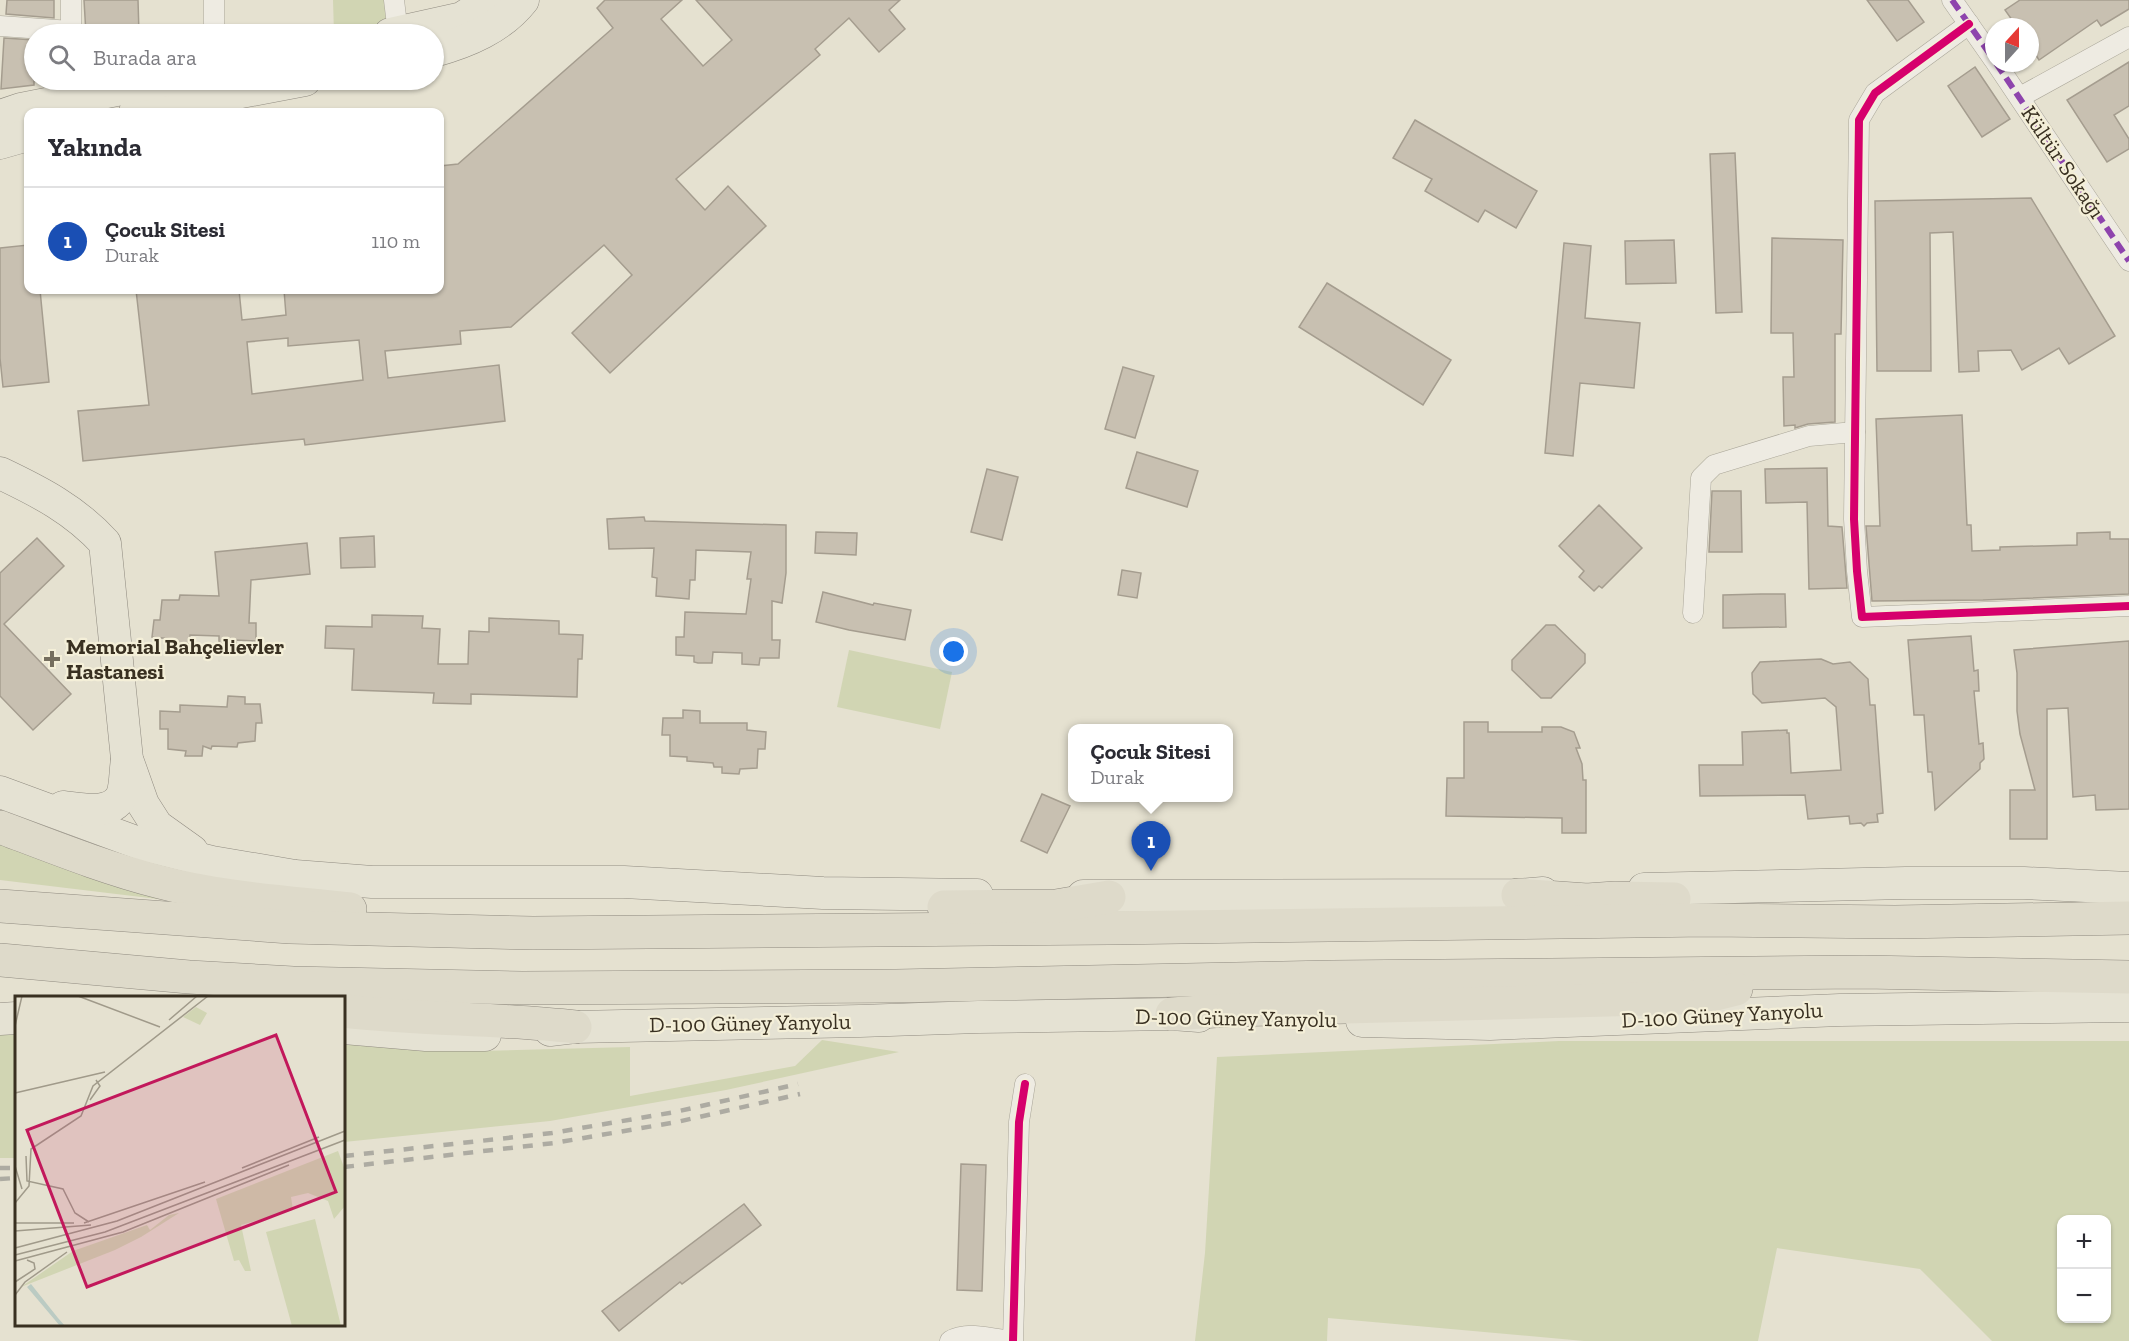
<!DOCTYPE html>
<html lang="tr">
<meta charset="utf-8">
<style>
:root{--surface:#fff;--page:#f7f7f7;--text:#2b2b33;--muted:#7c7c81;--line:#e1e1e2;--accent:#111827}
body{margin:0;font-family:"Zilla Slab",serif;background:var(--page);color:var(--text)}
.controls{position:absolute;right:18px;bottom:18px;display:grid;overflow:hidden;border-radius:12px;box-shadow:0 2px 4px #0004}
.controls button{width:54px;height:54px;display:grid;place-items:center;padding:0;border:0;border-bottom:2px solid var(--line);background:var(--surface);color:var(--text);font:30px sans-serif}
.compass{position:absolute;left:1985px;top:18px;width:54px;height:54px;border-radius:50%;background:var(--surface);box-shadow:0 2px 4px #0004;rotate:21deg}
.you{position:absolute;left:954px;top:652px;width:21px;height:21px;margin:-15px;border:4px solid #fff;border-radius:50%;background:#1a73e8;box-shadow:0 0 0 9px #1a73e833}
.badge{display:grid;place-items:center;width:39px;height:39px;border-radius:50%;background:var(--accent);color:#fff;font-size:20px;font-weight:700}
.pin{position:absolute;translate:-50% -50px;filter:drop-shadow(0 2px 3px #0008)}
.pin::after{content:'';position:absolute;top:32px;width:21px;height:18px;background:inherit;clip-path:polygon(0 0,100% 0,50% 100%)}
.popup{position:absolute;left:1068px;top:724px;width:165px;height:78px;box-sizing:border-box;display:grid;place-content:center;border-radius:12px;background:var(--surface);filter:drop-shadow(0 2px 4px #0005);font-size:20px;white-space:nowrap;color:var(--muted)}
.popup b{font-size:22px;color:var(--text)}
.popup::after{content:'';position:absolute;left:50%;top:100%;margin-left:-12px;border:12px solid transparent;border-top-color:var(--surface)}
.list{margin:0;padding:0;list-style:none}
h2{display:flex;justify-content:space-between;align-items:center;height:78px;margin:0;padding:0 24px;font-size:26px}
h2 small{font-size:20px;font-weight:400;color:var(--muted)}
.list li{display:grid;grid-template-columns:39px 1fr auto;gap:18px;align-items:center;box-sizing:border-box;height:108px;padding:0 24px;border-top:2px solid var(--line)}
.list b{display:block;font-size:22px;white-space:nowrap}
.list p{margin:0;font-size:20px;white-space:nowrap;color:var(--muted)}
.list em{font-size:20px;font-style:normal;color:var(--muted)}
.icon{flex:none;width:33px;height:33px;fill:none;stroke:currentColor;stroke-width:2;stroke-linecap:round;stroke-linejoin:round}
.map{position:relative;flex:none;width:2129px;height:1341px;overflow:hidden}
.search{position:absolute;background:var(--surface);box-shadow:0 2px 4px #0004;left:24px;top:24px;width:420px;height:66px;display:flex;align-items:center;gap:15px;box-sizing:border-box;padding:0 21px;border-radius:33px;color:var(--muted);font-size:22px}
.panel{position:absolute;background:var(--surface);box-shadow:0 2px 4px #0004;left:24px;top:108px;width:420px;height:186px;border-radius:12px}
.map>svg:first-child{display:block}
.green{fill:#d1d5b3;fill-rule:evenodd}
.building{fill:#c8c0b1;stroke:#a59d8f;stroke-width:1.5;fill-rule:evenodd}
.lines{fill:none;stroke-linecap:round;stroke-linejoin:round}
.minor-casing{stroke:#aaa699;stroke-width:21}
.primary-casing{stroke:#908b80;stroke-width:33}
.trunk-casing{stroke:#908b80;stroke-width:34}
.minor{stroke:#eeebe2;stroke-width:20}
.primary{stroke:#e5e2d3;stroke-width:32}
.trunk{stroke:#dedaca;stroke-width:33}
.rail{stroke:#adaba2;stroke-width:4.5;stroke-dasharray:10 10;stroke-linecap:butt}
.quiet{stroke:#8e44ad;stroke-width:6;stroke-dasharray:12 6;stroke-linecap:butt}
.cycleway-casing{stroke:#f4efd8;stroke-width:11}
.cycleway{stroke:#d6006c;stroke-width:8}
.poi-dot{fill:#756e5e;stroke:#f4efd8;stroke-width:2}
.labels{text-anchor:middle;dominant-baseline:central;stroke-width:4.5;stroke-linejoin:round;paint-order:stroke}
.street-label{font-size:22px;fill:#393021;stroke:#f4efd8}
.poi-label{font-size:22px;font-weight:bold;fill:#393021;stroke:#f4efd8;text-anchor:start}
.inset-road{fill:none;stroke:#a09a8a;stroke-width:1.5}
.view{fill:#c2185b;fill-opacity:0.15;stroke:#c2185b;stroke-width:3}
.inset-edge{fill:none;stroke:#393021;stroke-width:3}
</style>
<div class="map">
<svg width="2129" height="1341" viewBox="0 0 2129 1341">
<rect width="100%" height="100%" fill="#e5e1d0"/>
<g class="green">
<polygon points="333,0 387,0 390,30 334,34"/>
<polygon points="849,650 952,672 940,729 837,707"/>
<polygon points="0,841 166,900 0,880"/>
<polygon points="16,1031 16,1158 0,1158 0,1032"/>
<polygon points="822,1040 899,1052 726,1090 550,1121 344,1142 344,1043 478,1051 630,1047 630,1096 795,1066"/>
<path d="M1559,1041H2129V1341H1992L1920,1269L1777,1248L1758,1341H1584L1328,1318L1327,1341H1195L1205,1253L1217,1057ZM2062,1220H2106V1318H2062Z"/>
</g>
<g class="building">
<polygon points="7,0 54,0 54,18 6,14"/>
<polygon points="84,0 138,0 139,34 86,34"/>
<path d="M605,0H682L661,19L703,66L732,40L696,0H900L889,10L905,29L879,52L849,18L815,49L820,55L676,179L705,210L728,186L766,226L610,373L572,333L632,275L604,245L511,327L460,331L461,344L385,351L388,378L499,365L505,421L305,445L304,439L83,461L78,411L149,405L136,290H239L242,320L286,315L284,290H440V166L458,164L613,28L597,8ZM288,338V346L359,340L363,380L252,394L247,342Z"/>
<polygon points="1867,0 1908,0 1924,22 1897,41"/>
<polygon points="2020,0 2129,0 2129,9 2101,26 2097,20 2039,60 2030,46 2030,27 2017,27 2005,10"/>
<polygon points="4,38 34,40 34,85 1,89"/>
<polygon points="2129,62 2129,106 2114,115 2129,139 2129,149 2107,162 2067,100"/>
<polygon points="1975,67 2010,119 1982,137 1948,86"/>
<polygon points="1415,120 1537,191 1516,228 1485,210 1478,222 1425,191 1432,179 1393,158"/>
<polygon points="1735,153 1742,312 1716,313 1710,154"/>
<polygon points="2031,198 2115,336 2069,364 2059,348 2022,370 2011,350 1978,351 1979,371 1959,372 1953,232 1930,233 1931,371 1877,371 1875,201"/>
<polygon points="1772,238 1843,240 1841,334 1835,334 1835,422 1808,424 1795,428 1795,425 1784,426 1783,377 1794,377 1793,333 1771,333"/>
<polygon points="1674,240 1676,283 1626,284 1625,241"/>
<polygon points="1564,243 1591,246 1585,318 1640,323 1634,388 1580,383 1573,456 1545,453"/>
<polygon points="28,245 28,290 40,290 49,382 3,387 0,358 0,248"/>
<polygon points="1327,283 1451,360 1423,405 1299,327"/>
<polygon points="1123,367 1154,376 1135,438 1105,429"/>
<polygon points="1962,415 1967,525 1971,525 1972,551 2000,550 2000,547 2077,545 2077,533 2110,532 2110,539 2129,539 2129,594 1983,600 1872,601 1866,526 1880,526 1876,419"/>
<polygon points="1137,452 1198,471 1187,507 1126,488"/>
<polygon points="1827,468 1828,526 1842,527 1847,588 1809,589 1807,502 1766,503 1765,469"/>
<polygon points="987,469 1018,477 1002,540 971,532"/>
<polygon points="1712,491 1741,491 1742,552 1709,552"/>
<polygon points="1599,505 1642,548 1602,588 1599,586 1594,591 1579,577 1584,571 1559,546"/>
<polygon points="644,517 645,521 786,525 786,573 782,603 772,601 772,640 780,640 779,658 760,658 759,665 742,664 742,653 713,652 712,663 698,663 694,662 694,656 676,655 676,637 684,637 685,612 746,614 751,579 747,579 751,552 696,550 695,580 690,580 689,599 656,596 657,578 652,577 654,548 609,549 607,519"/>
<polygon points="816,532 857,533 856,555 815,553"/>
<polygon points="374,536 375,567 341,568 340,538"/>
<polygon points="37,538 64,566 4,624 71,694 33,730 0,696 0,573"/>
<polygon points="307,543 310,574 251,580 249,623 256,623 256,641 236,640 236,648 219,648 219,636 190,635 189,646 173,646 172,639 152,637 154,620 160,620 162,600 179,600 180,595 219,596 215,552"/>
<polygon points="1122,570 1141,573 1137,598 1118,595"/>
<polygon points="823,592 873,605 874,603 911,610 905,640 849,630 816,622"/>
<polygon points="1761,594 1785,594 1786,627 1723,628 1723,595"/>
<polygon points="372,615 423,616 422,628 440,629 438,664 468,664 469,631 489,632 489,618 559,621 559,634 583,635 582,659 578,659 577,697 471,694 471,704 433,703 434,693 352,690 354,649 325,648 326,626 372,627"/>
<polygon points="1546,625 1555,625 1585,654 1585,663 1551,698 1541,698 1512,670 1512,660"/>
<polygon points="1971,636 1974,671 1978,670 1979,691 1974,691 1979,744 1983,743 1984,759 1980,763 1980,769 1935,810 1932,772 1928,772 1924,715 1914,715 1908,640"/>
<polygon points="2129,641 2129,809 2096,810 2095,795 2073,797 2068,708 2047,709 2047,839 2010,839 2010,790 2035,790 2020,734 2017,711 2017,673 2014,650"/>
<polygon points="1821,659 1833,664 1850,662 1868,679 1870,705 1875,705 1883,813 1877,814 1878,822 1867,823 1864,826 1861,823 1850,824 1849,816 1808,819 1805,795 1700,796 1699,765 1743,765 1742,732 1787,730 1787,733 1789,733 1791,773 1841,770 1836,707 1825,698 1762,703 1753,694 1752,673 1760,662"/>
<polygon points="228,696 245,697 245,704 260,704 262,723 256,723 255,741 238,743 237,747 212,746 211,749 203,746 202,756 185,756 186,751 168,749 168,729 160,729 160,711 180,712 180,705 227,707"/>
<polygon points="683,710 700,711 700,723 747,723 747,730 766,732 765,749 758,749 757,768 740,769 739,774 722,773 722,767 714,767 713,763 687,761 687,757 670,756 670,735 662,735 663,718 683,718"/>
<polygon points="1464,722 1488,722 1488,732 1542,732 1542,727 1561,727 1574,732 1580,748 1576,748 1582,764 1583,780 1586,780 1586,833 1562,833 1562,818 1446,816 1447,778 1464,778"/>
<polygon points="1042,794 1070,806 1047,853 1021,841"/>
<polygon points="961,1164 986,1165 982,1291 957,1290"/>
<polygon points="744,1204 761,1225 682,1284 680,1282 619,1331 602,1311"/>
</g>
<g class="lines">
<defs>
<g id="minor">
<polyline points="214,0 214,34"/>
<polyline points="394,0 398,33"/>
<polyline points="1952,0 1994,60"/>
<polyline points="1969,24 1875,93 1859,120 1854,519 1857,571 1862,617 2129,606"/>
<polyline points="0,26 71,31"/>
<polyline points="71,34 71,0"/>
<polyline points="1996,63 2129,261"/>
<polyline points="73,80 89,97"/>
<polyline points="2020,97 2129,37"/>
<polyline points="1693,613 1701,478 1714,465 1809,436 1855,432"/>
<path d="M950,1341C966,1331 992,1338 1009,1341"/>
<polyline points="1013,1341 1019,1122 1025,1084"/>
</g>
<g id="primary">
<polyline points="390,34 462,18 490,0"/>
<path d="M434,51C467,42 501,28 523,0"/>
<polyline points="135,112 305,80"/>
<polyline points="0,116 21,109 167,80"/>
<polyline points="0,143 28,135"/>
<path d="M0,473C40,492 75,510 105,543L127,759L143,804L157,826L192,851"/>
<polyline points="0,792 144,845 212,862 295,876 372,882 624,882 823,893 977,895"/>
<path d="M63,807C81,809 110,816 121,797C126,788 125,770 127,760"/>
<polyline points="1644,889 1906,883 2024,883 2129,888"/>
<polyline points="1083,896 1518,895 1543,893"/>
<polyline points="0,1019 16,1018"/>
<polyline points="1362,1021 1490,1024 1840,1010 2129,1006"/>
<polyline points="344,1028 426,1035 485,1035"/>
<polyline points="550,1030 575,1027 860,1021 978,1017 1172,1014 1199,1016"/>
</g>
<g id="trunk">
<path d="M0,827C53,847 105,868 160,882C220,898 288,902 350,909"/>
<polyline points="1518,895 1587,900 1615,898 1674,899"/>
<polyline points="0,906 290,927 533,933 1109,928 1707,920 1895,922 2129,918"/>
<polyline points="944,907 1056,906 1109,897"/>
<polyline points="0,960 189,977 293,983 522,988 896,986 1332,977 1864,972 2129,977"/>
<path d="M344,1011C420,1020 498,1018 575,1027"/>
<polyline points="1172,1014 1230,1010 1683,998 1712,995 1736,989"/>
</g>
</defs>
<use href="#minor" class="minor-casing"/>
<use href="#primary" class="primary-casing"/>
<use href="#trunk" class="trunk-casing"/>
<use href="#minor" class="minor"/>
<use href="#primary" class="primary"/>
<use href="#trunk" class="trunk"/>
<g class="rail">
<polyline points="344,1156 552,1133 675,1112 798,1084"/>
<polyline points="344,1167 554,1143 677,1122 800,1094"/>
<polyline points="0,1168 16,1168"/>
<polyline points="0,1179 16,1178"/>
</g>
<g class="quiet">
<polyline points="1952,0 1994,60"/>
<polyline points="1996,63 2129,261"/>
</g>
<defs>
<g id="cycleway">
<polyline points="1969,24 1875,93 1859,120 1854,519 1857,571 1862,617 2129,606"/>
<polyline points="1013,1341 1019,1122 1025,1084"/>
</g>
</defs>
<use href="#cycleway" class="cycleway-casing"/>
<use href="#cycleway" class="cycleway"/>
</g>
<path class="poi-dot" d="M49 650h6v6h6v6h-6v6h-6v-6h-6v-6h6z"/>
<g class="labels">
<g class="street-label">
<text transform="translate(2063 162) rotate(56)">Kültür Sokağı</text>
<text transform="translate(1722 1015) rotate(-3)">D-100 Güney Yanyolu</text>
<text transform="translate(1236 1018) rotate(1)">D-100 Güney Yanyolu</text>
<text transform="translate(750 1023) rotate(-1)">D-100 Güney Yanyolu</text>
</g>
<g class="poi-label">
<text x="66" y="646">Memorial Bahçelievler<tspan x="66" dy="25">Hastanesi</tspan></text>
</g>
</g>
<g transform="translate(15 996)">
<rect width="330" height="330" fill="#e5e1d0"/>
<path d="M181,11L192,17L185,29L168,21ZM323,155L330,174V210L319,223L313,205L293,197L276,201L278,214L226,229L236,275H230L224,264L219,265L201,203ZM164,217L126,241L100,254L6,291L58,255L132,229L135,234L154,219ZM300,223L326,330H277L251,236Z" fill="#d1d5b3"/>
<path d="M16,288L43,322L50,330H45L12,291Z" fill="#bbcbc3"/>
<path class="inset-road" d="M63,0L145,31M154,24L182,0M0,30L7,0M0,97L90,76M75,104L85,90L81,84M11,160L12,185L48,193L60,217L74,226M0,170L7,193M227,172L304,141M0,207L14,190L16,153L66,120L78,90L193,0M0,227H59M69,227L190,186M0,235L76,229M0,252L102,225L330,135M0,259L90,236L330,144M0,265L108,236L274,169M0,286L20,273L19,267L12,264M0,299L10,286L52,256"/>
<path class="view" d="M261,39L321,196L72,291L12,134Z"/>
<rect width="330" height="330" class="inset-edge"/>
</g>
</svg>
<div class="controls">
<button>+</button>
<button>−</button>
</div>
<svg class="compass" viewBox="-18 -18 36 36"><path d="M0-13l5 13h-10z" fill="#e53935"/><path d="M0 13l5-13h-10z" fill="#7c7c81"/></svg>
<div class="you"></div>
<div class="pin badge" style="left:1151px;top:871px;background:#1a4fb4">1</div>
<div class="popup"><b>Çocuk Sitesi</b>Durak</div>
<div class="search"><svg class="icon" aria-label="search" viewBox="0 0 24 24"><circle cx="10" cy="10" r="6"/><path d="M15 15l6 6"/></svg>Burada ara</div>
<section class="panel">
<h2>Yakında<small></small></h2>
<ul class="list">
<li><span class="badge" style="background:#1a4fb4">1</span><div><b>Çocuk Sitesi</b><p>Durak</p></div><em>110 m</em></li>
</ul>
</section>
</div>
